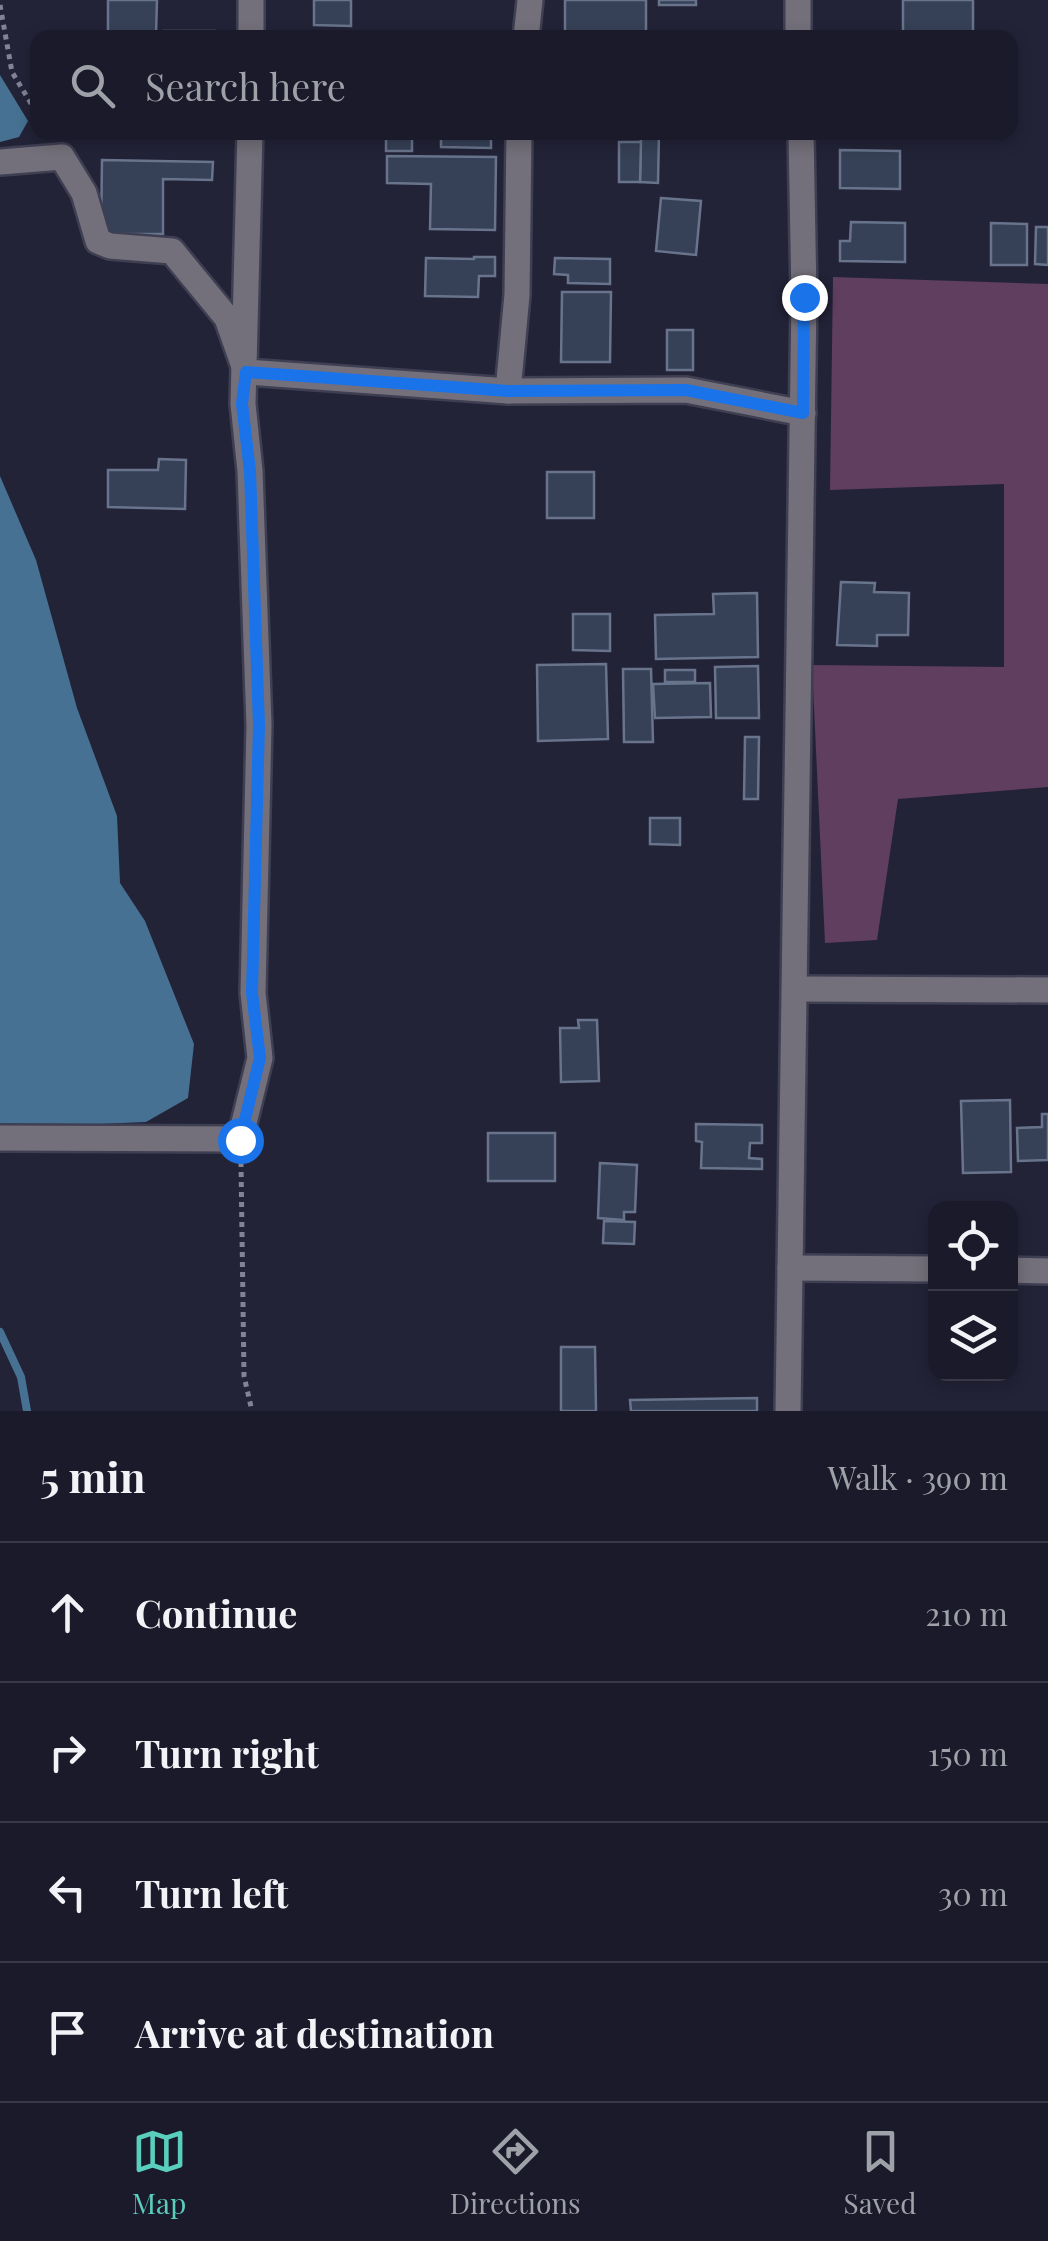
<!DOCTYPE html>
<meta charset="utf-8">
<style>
:root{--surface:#1a1a2a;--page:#232332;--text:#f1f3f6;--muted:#9fa1a8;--line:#383847;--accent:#5acebd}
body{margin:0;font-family:"Playfair Display",serif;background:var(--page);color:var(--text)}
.controls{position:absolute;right:30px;bottom:30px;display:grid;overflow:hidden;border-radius:20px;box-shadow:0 5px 15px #0003}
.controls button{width:90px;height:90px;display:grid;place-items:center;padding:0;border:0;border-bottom:2px solid var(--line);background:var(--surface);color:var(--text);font:50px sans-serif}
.stop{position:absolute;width:30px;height:30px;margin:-22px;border:8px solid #1a73e8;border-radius:50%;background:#fff}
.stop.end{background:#1a73e8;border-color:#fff;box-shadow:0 2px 10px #0008}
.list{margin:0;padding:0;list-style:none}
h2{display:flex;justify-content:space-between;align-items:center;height:130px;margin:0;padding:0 40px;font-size:42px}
h2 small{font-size:32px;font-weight:400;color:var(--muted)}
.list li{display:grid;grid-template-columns:65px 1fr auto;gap:30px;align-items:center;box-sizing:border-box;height:140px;padding:0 40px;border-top:2px solid var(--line)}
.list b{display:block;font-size:38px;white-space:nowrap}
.list em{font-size:32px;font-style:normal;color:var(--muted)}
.icon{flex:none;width:55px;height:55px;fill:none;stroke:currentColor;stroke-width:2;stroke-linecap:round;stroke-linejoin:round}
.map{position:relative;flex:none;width:1048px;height:1411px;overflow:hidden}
.search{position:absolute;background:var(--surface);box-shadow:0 5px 15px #0003;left:30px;right:30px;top:30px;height:110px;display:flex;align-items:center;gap:25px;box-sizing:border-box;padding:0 35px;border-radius:20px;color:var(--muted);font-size:38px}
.sheet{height:690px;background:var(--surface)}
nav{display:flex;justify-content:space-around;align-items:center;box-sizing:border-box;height:140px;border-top:2px solid var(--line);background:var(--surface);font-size:28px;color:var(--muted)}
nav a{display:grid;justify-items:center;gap:5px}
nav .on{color:var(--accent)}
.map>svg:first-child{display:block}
.green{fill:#5f3e60}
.water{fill:#467192}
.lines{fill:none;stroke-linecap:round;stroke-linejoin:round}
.stream{stroke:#467192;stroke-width:8}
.building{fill:#364056;stroke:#68748c;stroke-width:2.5}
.minor-casing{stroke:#3f3f53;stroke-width:30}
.path{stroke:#838395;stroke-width:5;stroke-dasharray:5 5;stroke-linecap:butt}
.minor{stroke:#74707b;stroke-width:25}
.route{stroke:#1a73e8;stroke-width:12}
</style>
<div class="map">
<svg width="1048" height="1411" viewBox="0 0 1048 1411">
<rect width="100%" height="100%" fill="#232338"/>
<polygon class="green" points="833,277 1048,284 1048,787 898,799 877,940 825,943 812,665 1004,667 1004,484 830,490"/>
<g class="water">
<polygon points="0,75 28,121 19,137 0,142"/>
<polygon points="0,476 36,560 77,708 117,816 120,883 145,921 194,1044 188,1098 146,1122 54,1126 0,1123"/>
</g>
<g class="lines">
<polyline class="stream" points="0,1332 21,1377 27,1411"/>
</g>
<g class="building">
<polygon points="108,0 157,0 156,34 108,33"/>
<polygon points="314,0 351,0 351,26 314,25"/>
<polygon points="565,0 646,0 646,35 565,34"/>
<rect x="659" y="0" width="37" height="5"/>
<rect x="903" y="0" width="70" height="38"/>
<rect x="164" y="31" width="51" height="7"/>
<rect x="386" y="132" width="26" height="19"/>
<polygon points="441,132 491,133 491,148 441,147"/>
<polygon points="641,132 659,132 658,183 640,182"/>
<polygon points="619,142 641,142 640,182 619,182"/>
<polygon points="840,150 900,151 900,189 840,188"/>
<polygon points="387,156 496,157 495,230 430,229 431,184 387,183"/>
<polygon points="102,160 213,162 212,180 163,179 163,234 101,234"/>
<polygon points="661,198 701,201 696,255 656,251"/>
<polygon points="851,222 905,223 905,262 840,261 840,241 850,241"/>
<polygon points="991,223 1027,224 1027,265 991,265"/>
<polygon points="1036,227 1048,227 1048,265 1035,264"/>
<polygon points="474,257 495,257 495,276 479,276 478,297 425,296 426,258 474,259"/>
<polygon points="555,258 610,259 610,284 568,283 568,275 554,274"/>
<polygon points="562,292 611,292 610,362 561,362"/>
<rect x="667" y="330" width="26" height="40"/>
<polygon points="159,459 186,460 185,509 108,507 108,470 158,470"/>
<rect x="547" y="472" width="47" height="46"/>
<polygon points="841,582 875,583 874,592 909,593 908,635 877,635 877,646 837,645"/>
<polygon points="757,593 758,657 656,659 655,615 714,614 713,594"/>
<polygon points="573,614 610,614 610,651 573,650"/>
<polygon points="606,664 608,739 538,741 537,665"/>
<polygon points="758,666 759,718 716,718 715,667"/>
<polygon points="623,669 651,669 653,742 624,742"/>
<rect x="665" y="670" width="30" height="12"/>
<polygon points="710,683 711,717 655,718 653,684"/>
<polygon points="745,737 759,737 758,799 744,799"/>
<polygon points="650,818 680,818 680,845 650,844"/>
<polygon points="578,1020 597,1020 599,1081 561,1082 560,1028 579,1028"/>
<polygon points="1010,1100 1011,1172 963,1173 961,1101"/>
<polygon points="1042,1114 1048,1114 1048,1160 1018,1161 1017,1128 1042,1127"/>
<polygon points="696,1124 762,1125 762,1143 750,1143 749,1158 762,1159 762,1169 701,1168 702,1142 696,1141"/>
<rect x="488" y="1133" width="67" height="48"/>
<polygon points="600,1163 637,1165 635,1212 624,1212 624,1220 598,1218"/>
<polygon points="604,1221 635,1222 634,1244 603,1243"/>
<polygon points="561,1347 595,1347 596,1411 561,1411"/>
<polygon points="757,1398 757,1411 631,1411 630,1400"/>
</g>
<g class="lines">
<defs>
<g id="minor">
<polyline points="798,0 798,38"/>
<polyline points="251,38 251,0"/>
<polyline points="526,38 530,0"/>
<polyline points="0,162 62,157 84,193 98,241 110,246 172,251 227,318 246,372 508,391 686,390 803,413"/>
<polyline points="508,391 517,295 519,132"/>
<polyline points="796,989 1048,990"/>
<polyline points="0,1138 240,1139 260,1058 253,993 259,725 250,471 243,404 250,132"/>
<polyline points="790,1268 936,1269"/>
<polyline points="1010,1270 1048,1271"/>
<polyline points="788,1411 804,297 801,132"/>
</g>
</defs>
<use href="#minor" class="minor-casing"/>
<g class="path">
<polyline points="0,5 12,72 38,115"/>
<polyline points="241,1162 244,1376 252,1411"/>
</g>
<use href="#minor" class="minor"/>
</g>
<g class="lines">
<polyline class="route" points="240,1140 260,1058 252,993 259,725 250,471 242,404 246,372 508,391 686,390 803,413 804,297"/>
</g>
</svg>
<div class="controls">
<button><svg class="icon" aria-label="locate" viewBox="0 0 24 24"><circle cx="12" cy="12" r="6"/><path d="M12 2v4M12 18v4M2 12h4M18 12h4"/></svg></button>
<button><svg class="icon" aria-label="layers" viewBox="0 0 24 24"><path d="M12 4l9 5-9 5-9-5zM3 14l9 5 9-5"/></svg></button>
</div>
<div class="stop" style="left:240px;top:1140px"></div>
<div class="stop end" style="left:804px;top:297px"></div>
<div class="search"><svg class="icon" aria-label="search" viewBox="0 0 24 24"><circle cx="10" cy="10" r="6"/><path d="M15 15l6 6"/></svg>Search here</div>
</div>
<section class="sheet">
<h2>5 min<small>Walk · 390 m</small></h2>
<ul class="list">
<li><svg class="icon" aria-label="ahead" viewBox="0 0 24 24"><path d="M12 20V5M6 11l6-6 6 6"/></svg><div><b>Continue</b></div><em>210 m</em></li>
<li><svg class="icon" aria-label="right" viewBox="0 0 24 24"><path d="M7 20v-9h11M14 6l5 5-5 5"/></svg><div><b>Turn right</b></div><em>150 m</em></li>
<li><svg class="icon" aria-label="left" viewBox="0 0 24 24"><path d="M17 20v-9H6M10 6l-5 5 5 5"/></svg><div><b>Turn left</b></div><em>30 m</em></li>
<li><svg class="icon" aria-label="arrive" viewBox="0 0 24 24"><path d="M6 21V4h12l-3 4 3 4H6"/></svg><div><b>Arrive at destination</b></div></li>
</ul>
</section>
<nav>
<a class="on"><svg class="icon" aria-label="map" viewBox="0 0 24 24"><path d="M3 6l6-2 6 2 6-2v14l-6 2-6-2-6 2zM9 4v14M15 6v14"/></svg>Map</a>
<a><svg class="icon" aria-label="directions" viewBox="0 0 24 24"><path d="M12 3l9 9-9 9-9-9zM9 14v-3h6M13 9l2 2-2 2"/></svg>Directions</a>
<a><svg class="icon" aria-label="saved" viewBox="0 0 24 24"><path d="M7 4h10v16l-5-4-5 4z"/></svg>Saved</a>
</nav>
